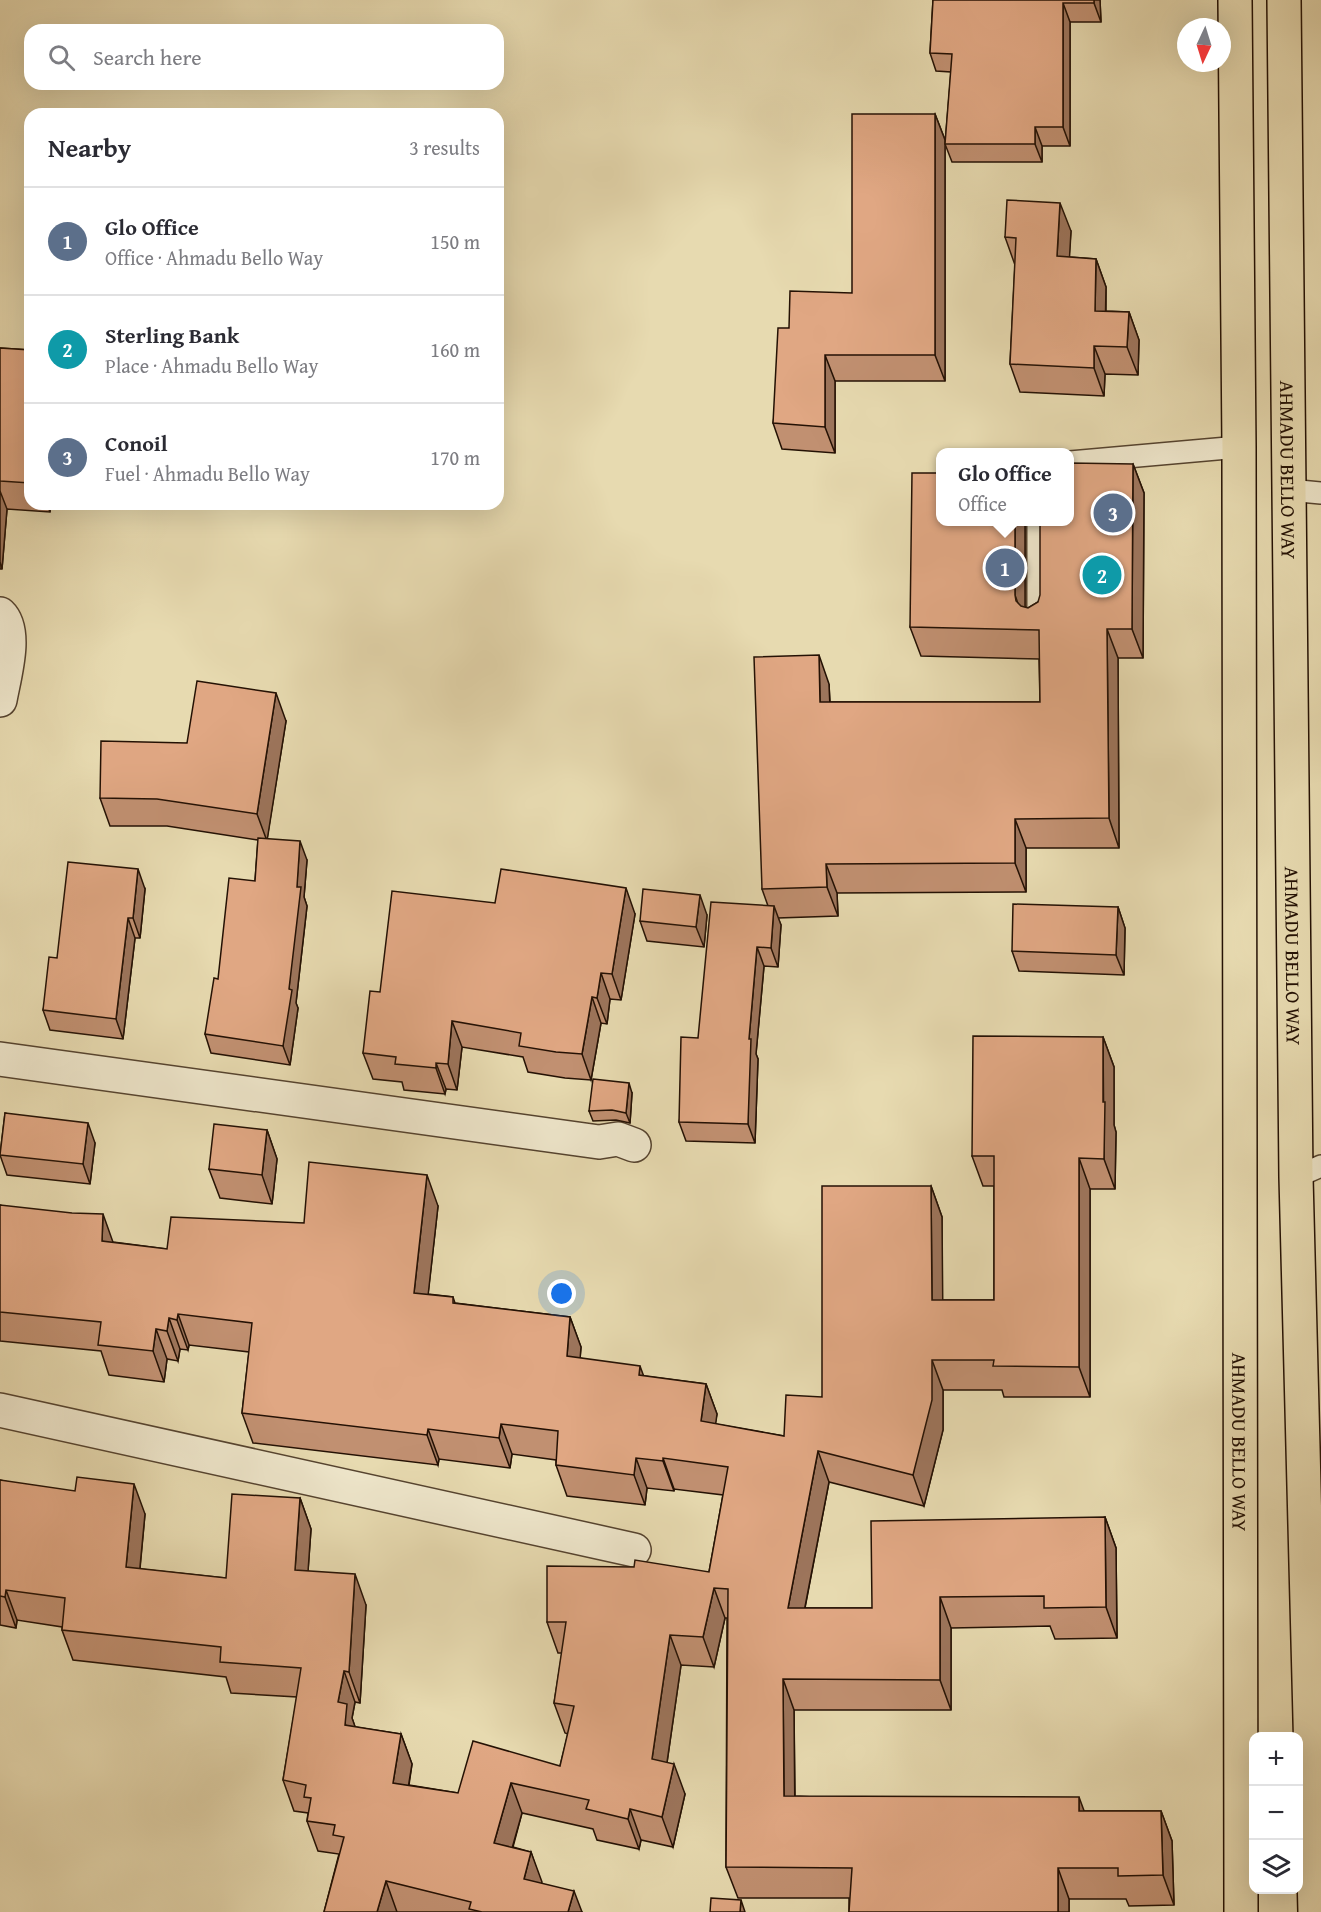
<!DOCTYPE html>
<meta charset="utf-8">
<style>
:root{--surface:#fff;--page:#f7f7f7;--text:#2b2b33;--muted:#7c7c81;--line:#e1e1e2;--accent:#1a73e8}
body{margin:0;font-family:"Gentium Book Plus",serif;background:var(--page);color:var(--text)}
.controls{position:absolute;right:18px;bottom:18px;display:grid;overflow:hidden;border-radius:12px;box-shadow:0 6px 24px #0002}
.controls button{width:54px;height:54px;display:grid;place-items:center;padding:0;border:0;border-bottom:2px solid var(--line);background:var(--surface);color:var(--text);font:30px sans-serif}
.compass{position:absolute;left:1177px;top:18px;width:54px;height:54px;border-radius:50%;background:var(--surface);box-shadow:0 6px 24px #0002;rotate:184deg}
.you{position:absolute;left:562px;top:1294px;width:21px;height:21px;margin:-15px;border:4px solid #fff;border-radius:50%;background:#1a73e8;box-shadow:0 0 0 9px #1a73e833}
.badge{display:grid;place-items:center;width:39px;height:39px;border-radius:50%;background:var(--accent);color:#fff;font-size:20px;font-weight:700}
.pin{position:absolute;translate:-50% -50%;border:3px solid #fff;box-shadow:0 2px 6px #0006}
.popup{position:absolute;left:936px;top:448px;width:138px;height:78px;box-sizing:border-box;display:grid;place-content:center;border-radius:12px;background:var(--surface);filter:drop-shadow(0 2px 4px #0005);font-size:20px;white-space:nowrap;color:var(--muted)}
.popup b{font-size:22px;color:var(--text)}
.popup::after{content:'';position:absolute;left:50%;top:100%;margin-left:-12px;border:12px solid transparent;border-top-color:var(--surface)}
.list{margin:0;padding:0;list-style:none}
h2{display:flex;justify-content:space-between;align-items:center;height:78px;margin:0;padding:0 24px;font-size:26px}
h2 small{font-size:20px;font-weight:400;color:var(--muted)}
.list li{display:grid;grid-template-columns:39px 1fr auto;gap:18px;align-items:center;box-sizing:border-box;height:108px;padding:0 24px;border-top:2px solid var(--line)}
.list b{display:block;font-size:22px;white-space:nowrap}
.list p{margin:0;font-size:20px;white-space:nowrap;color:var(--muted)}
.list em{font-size:20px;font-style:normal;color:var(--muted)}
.icon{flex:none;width:33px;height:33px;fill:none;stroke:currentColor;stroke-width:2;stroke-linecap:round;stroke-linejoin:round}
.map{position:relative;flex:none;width:1321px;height:1912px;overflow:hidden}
.search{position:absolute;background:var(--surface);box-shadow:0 6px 24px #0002;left:24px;top:24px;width:480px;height:66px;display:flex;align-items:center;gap:15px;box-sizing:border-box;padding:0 21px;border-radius:18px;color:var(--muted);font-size:22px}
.panel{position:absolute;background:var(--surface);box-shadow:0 6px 24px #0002;left:24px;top:108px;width:480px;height:402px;border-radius:18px}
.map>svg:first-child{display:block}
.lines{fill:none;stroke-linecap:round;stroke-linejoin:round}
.lane-casing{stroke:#55432f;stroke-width:24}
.street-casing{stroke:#55432f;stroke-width:36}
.primary-casing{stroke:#241104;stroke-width:36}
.lane{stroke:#efe7cc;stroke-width:21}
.street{stroke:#efe7cc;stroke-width:33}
.primary{stroke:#e7dab0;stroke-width:33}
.wall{fill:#c19071;stroke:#241104;stroke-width:1.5}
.shaded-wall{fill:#9d755c;stroke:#241104;stroke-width:1.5}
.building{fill:#e0a783;stroke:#241104;stroke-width:1.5}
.labels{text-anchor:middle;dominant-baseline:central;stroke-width:6;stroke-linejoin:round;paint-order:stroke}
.street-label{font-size:20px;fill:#241104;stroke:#efe7cc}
</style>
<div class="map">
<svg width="1321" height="1912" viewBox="0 0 1321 1912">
<rect width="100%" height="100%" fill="#e7dab0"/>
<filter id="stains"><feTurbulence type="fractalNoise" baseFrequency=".00333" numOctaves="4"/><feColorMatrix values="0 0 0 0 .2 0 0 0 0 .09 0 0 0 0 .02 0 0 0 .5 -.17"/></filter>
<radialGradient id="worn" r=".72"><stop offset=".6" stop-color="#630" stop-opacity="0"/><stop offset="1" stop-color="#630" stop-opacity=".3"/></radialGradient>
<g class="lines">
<defs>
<g id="lane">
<polyline points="1070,462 1239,447"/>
<polyline points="1289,490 1321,493"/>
<polyline points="1038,624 1038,522"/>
<polyline points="1296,1177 1321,1166"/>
</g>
<g id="street">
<path d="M0,614C18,631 4,677 0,700"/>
<polyline points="0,1059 599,1142 618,1139 634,1145"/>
<polyline points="0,1410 634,1550"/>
</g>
<g id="primary">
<path id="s1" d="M1235,0L1239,447L1241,1912"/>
<path id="s2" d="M1284,0L1296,1177L1315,1912"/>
</g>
</defs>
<use href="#lane" class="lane-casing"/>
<use href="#street" class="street-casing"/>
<use href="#primary" class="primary-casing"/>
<use href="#lane" class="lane"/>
<use href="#street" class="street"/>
<use href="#primary" class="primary"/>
</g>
<g class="wall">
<polygon points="933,0 1100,0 1101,22 1070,22 1070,146 1042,146 1042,162 952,162 945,144 951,72 936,71 930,53"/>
<polygon points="935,114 945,140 945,381 835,381 835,453 782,449 773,423 789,328 852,293"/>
<polygon points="1071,231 1069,257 1096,259 1106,287 1106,311 1129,312 1139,340 1138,375 1105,374 1104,396 1020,392 1010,364 1015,265 1005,237"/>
<polygon points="0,348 30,350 30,504 50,504 50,512 7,509 2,569 0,569"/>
<polygon points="1133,464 1144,493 1143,658 1118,658 1119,848 1026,848 1026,892 837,893 838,916 778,918 781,925 778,967 764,966 756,1054 758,1059 755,1143 686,1141 679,1122 698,1038 768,906 762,889 829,684 830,702 1040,702 1039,659 921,656 910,627 940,522 1025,522 1025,607 1028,608 1038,602"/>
<polygon points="286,721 267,839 307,860 304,897 307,906 296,1003 298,1008 290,1065 211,1053 205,1034 255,881 258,840 167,826 110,826 100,798 187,743"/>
<polygon points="145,889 140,938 135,938 123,1039 50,1030 43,1010 57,958"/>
<polygon points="495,903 635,914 621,1000 610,999 607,1024 601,1023 591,1080 565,1078 528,1072 523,1057 462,1047 457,1090 446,1089 445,1094 404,1090 402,1082 373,1079 363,1053 380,992"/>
<polygon points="1118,907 1125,928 1124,975 1019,971 1012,951"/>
<polygon points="707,915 704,947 647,941 640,921"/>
<polygon points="1103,1037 1114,1067 1114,1125 1116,1132 1115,1189 1090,1189 1090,1397 1004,1397 1002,1390 943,1390 943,1430 924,1506 829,1482 805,1608 872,1608 1105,1517 1116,1548 1117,1638 1055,1639 1050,1626 951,1628 951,1710 794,1710 795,1796 1084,1811 1161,1811 1172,1841 1174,1905 1129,1906 1126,1899 1069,1899 1069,1912 849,1912 849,1898 738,1898 726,1867 727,1618 725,1618 714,1667 681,1665 667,1763 685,1794 673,1847 641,1840 639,1849 597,1840 593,1829 522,1813 513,1847 531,1852 541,1883 582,1912 324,1912 339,1854 318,1851 307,1821 308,1813 294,1811 283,1780 297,1697 231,1693 226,1677 73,1660 62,1630 62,1627 17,1620 16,1628 0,1625 0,1480 145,1514 140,1569 226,1578 300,1498 311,1529 308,1571 366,1605 360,1703 355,1702 352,1718 355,1727 401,1734 412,1764 409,1785 458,1793 560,1766 568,1734 565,1733 554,1703 562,1653 558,1653 547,1622 709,1572 723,1495 674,1489 674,1491 647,1488 645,1505 567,1496 556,1465 556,1460 512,1454 510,1468 439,1459 438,1465 253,1443 242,1413 249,1352 189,1345 188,1350 180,1349 178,1361 167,1359 164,1382 109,1375 101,1351 0,1341 0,1205 113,1242 167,1249 304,1223 438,1206 428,1294 453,1297 455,1303 570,1317 581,1347 580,1358 644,1376 706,1384 717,1414 715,1424 784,1436 822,1397 931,1186 942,1217 942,1300 994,1300 994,1186 983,1186 972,1156"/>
<polygon points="632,1093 630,1123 616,1120 593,1121 589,1111"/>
<polygon points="5,1113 95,1143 90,1184 7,1175 0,1155"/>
<polygon points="267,1130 277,1159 272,1204 220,1198 209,1169"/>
</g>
<g class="shaded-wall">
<polygon points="1094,0 1100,0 1101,22 1094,3"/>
<polygon points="1063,3 1070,22 1070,146 1063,127"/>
<polygon points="935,114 945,140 945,381 935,355"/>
<polygon points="1035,127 1042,146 1042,162 1035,144"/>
<polygon points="1060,203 1071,231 1068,284 1057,256"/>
<polygon points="1096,259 1106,287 1105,339 1095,311"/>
<polygon points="1129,312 1139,340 1138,375 1127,347"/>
<polygon points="1094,346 1105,374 1104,396 1094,368"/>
<polygon points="825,355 835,381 835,453 825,427"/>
<polygon points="1133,464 1144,493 1143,658 1132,629"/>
<polygon points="0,491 7,509 2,569 0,562"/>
<polygon points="47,504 50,504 50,512"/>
<polygon points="1015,522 1025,522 1025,624 1015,595"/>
<polygon points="1107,629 1118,658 1119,848 1109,818"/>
<polygon points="819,655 829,684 831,731 820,702"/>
<polygon points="276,693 286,721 267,841 257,814"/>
<polygon points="1015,819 1026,848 1026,892 1015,863"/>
<polygon points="300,841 307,860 304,897 307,906 296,1003 298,1008 290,1065 283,1046 289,989"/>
<polygon points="826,864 837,893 838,916 827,887"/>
<polygon points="138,869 145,889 140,938 133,918"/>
<polygon points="626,888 635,914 621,1000 612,974"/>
<polygon points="700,895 707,915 704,947 696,927"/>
<polygon points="774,906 781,925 778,967 771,948"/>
<polygon points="1118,907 1125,928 1124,975 1116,955"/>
<polygon points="128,918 135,938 123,1039 116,1019"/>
<polygon points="757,947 764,966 756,1054 758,1059 755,1143 748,1124 749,1039"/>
<polygon points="601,973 610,999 607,1024 597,998"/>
<polygon points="592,997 601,1023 591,1080 582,1054"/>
<polygon points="452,1021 462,1047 457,1090 448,1064"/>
<polygon points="1103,1037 1114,1067 1114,1125 1116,1132 1115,1189 1104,1159"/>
<polygon points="436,1063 446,1089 445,1094 436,1068"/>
<polygon points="629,1083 632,1093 630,1123 626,1113"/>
<polygon points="88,1123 95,1143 90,1184 83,1164"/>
<polygon points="267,1130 277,1159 272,1204 262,1175"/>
<polygon points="1079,1158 1090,1189 1090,1397 1079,1367"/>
<polygon points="427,1175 438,1206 425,1323 414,1293"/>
<polygon points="931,1186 942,1217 943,1330 932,1300"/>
<polygon points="103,1214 114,1245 102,1241"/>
<polygon points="178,1314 189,1345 188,1350 177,1320"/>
<polygon points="570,1317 581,1347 578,1386 567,1356"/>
<polygon points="169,1318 180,1349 178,1361 167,1331"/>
<polygon points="156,1329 167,1359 164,1382 153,1351"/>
<polygon points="932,1360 943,1390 943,1430 924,1506 913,1475"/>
<polygon points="640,1366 651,1396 639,1375"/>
<polygon points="706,1384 717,1414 712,1451 701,1421"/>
<polygon points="501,1424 512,1454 510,1468 499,1438"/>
<polygon points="428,1429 439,1459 438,1465 427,1435"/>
<polygon points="818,1451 829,1482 799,1638 788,1608"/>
<polygon points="636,1458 647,1488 645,1505 634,1475"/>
<polygon points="663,1458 674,1489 674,1491 663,1461"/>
<polygon points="134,1484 145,1514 137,1598 126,1567"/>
<polygon points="300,1498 311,1529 306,1600 295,1570"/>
<polygon points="1105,1517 1116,1548 1117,1638 1106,1607"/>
<polygon points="355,1574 366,1605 360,1703 349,1672"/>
<polygon points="714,1588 725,1618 714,1667 703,1637"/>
<polygon points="6,1590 17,1620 16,1628 5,1597"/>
<polygon points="940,1597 951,1628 951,1710 940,1680"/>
<polygon points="670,1635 681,1665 663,1790 652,1759"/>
<polygon points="344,1671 355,1702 352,1718 358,1735 356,1756 338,1702"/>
<polygon points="783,1679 794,1710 795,1827 784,1796"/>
<polygon points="401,1734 412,1764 404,1813 393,1783"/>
<polygon points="674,1764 685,1794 673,1847 662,1817"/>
<polygon points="511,1783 522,1813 505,1873 494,1843"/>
<polygon points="1079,1797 1090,1827 1079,1811"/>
<polygon points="630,1809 641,1840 639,1849 628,1819"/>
<polygon points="1161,1811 1172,1841 1174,1905 1163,1875"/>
<polygon points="531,1852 542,1882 535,1909 524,1879"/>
<polygon points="1058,1868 1069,1899 1069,1912 1058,1912"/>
<polygon points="386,1881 397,1912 377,1912"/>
<polygon points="574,1891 582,1912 568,1912"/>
<polygon points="741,1900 745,1912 740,1912"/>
</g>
<g class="building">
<polygon points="933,0 1094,0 1094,3 1063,3 1063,127 1035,127 1035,144 945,144 952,54 930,53"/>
<polygon points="852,114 935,114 935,355 825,355 825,427 773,423 778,328 789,328 790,291 852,293"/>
<polygon points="1007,200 1060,203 1057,256 1096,259 1095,311 1129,312 1127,347 1094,346 1094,368 1010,364 1016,238 1005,237"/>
<polygon points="0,348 30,350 30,483 0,481"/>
<polygon points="1070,463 1133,464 1132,629 1107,629 1109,818 1015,819 1015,863 826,864 827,887 762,889 754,657 819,655 820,702 1040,702 1039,630 910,627 912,473 940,473 940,522 1015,522 1015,595 1016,601 1021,606 1028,608 1038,602 1040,595 1040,522 1070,522"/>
<polygon points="197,681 276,693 257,814 157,799 100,798 101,741 187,743"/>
<polygon points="258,838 300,841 297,887 301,887 289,989 292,990 283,1046 205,1034 214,978 218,979 229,878 255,881"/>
<polygon points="68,862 138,869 133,918 128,918 116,1019 43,1010 49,957 57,958"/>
<polygon points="501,869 626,888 612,974 601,973 597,998 592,997 582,1054 556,1052 519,1046 521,1033 452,1021 448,1064 436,1063 436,1068 395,1064 396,1057 363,1053 370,991 380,992 392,891 495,903"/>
<polygon points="643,889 700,895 696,927 640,921"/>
<polygon points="711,902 774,906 771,948 757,947 749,1039 751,1039 748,1124 679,1122 681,1037 698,1038"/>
<polygon points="1013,904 1118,907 1116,955 1012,951"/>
<polygon points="973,1036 1103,1037 1103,1102 1105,1102 1104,1159 1079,1158 1079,1367 993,1366 994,1360 932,1360 932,1400 913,1475 818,1451 788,1608 872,1608 871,1521 1105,1517 1106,1607 1044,1608 1044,1596 940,1597 940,1680 783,1679 784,1796 1079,1797 1079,1811 1161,1811 1163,1875 1118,1876 1118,1868 1058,1868 1058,1912 849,1912 852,1868 726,1867 728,1589 714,1588 703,1637 670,1635 652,1759 674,1764 662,1817 630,1809 628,1819 586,1809 589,1800 511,1783 494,1843 531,1852 524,1879 574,1891 568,1912 482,1912 469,1909 471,1902 386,1881 377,1912 324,1912 344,1837 333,1835 335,1825 307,1821 311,1798 304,1797 306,1785 283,1780 301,1668 220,1662 221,1647 62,1630 65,1598 6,1590 5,1597 0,1596 0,1480 75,1491 77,1477 134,1484 126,1567 226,1578 232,1494 300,1498 295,1570 355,1574 349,1672 344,1671 338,1702 347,1704 345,1725 401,1734 393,1783 458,1793 473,1741 560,1766 574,1706 554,1703 566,1622 547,1622 547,1566 634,1567 635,1560 709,1572 728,1467 663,1458 663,1461 636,1458 634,1475 556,1465 558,1431 501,1424 499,1438 428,1429 427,1435 242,1413 252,1323 178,1314 177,1320 169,1318 167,1331 156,1329 153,1351 98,1345 101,1322 0,1312 0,1205 72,1213 103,1214 102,1241 167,1249 171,1217 304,1223 309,1162 427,1175 414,1293 453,1297 453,1303 570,1317 567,1356 640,1366 639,1375 706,1384 701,1421 784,1436 786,1395 822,1397 822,1186 931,1186 932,1300 994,1300 994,1156 972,1156"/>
<polygon points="593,1079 629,1083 626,1113 612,1110 589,1111"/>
<polygon points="5,1113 88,1123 83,1164 0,1155"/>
<polygon points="214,1124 267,1130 262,1175 209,1169"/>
<polygon points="711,1898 741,1900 740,1912 710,1912"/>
</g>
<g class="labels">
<g class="street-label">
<text stroke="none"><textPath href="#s2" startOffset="470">AHMADU BELLO WAY</textPath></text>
<text stroke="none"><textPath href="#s2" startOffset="956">AHMADU BELLO WAY</textPath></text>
<text stroke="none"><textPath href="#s1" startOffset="1442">AHMADU BELLO WAY</textPath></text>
</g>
</g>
<rect width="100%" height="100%" filter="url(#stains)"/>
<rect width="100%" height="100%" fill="url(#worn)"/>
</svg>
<div class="controls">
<button>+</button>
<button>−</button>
<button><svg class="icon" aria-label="layers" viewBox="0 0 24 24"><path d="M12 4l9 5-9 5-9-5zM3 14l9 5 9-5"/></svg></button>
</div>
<svg class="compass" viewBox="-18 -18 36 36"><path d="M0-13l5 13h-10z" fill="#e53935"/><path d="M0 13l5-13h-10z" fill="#7c7c81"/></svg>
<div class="you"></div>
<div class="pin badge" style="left:1005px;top:568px;background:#5c6f8a">1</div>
<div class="popup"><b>Glo Office</b>Office</div>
<div class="pin badge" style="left:1102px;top:575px;background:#0f9aa8">2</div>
<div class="pin badge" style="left:1113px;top:513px;background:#5c6f8a">3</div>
<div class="search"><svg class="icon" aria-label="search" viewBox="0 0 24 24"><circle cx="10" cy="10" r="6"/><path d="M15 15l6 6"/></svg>Search here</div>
<section class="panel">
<h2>Nearby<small>3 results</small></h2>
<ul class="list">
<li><span class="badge" style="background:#5c6f8a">1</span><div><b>Glo Office</b><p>Office · Ahmadu Bello Way</p></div><em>150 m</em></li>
<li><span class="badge" style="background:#0f9aa8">2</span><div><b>Sterling Bank</b><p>Place · Ahmadu Bello Way</p></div><em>160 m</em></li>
<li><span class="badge" style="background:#5c6f8a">3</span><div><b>Conoil</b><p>Fuel · Ahmadu Bello Way</p></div><em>170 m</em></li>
</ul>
</section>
</div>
